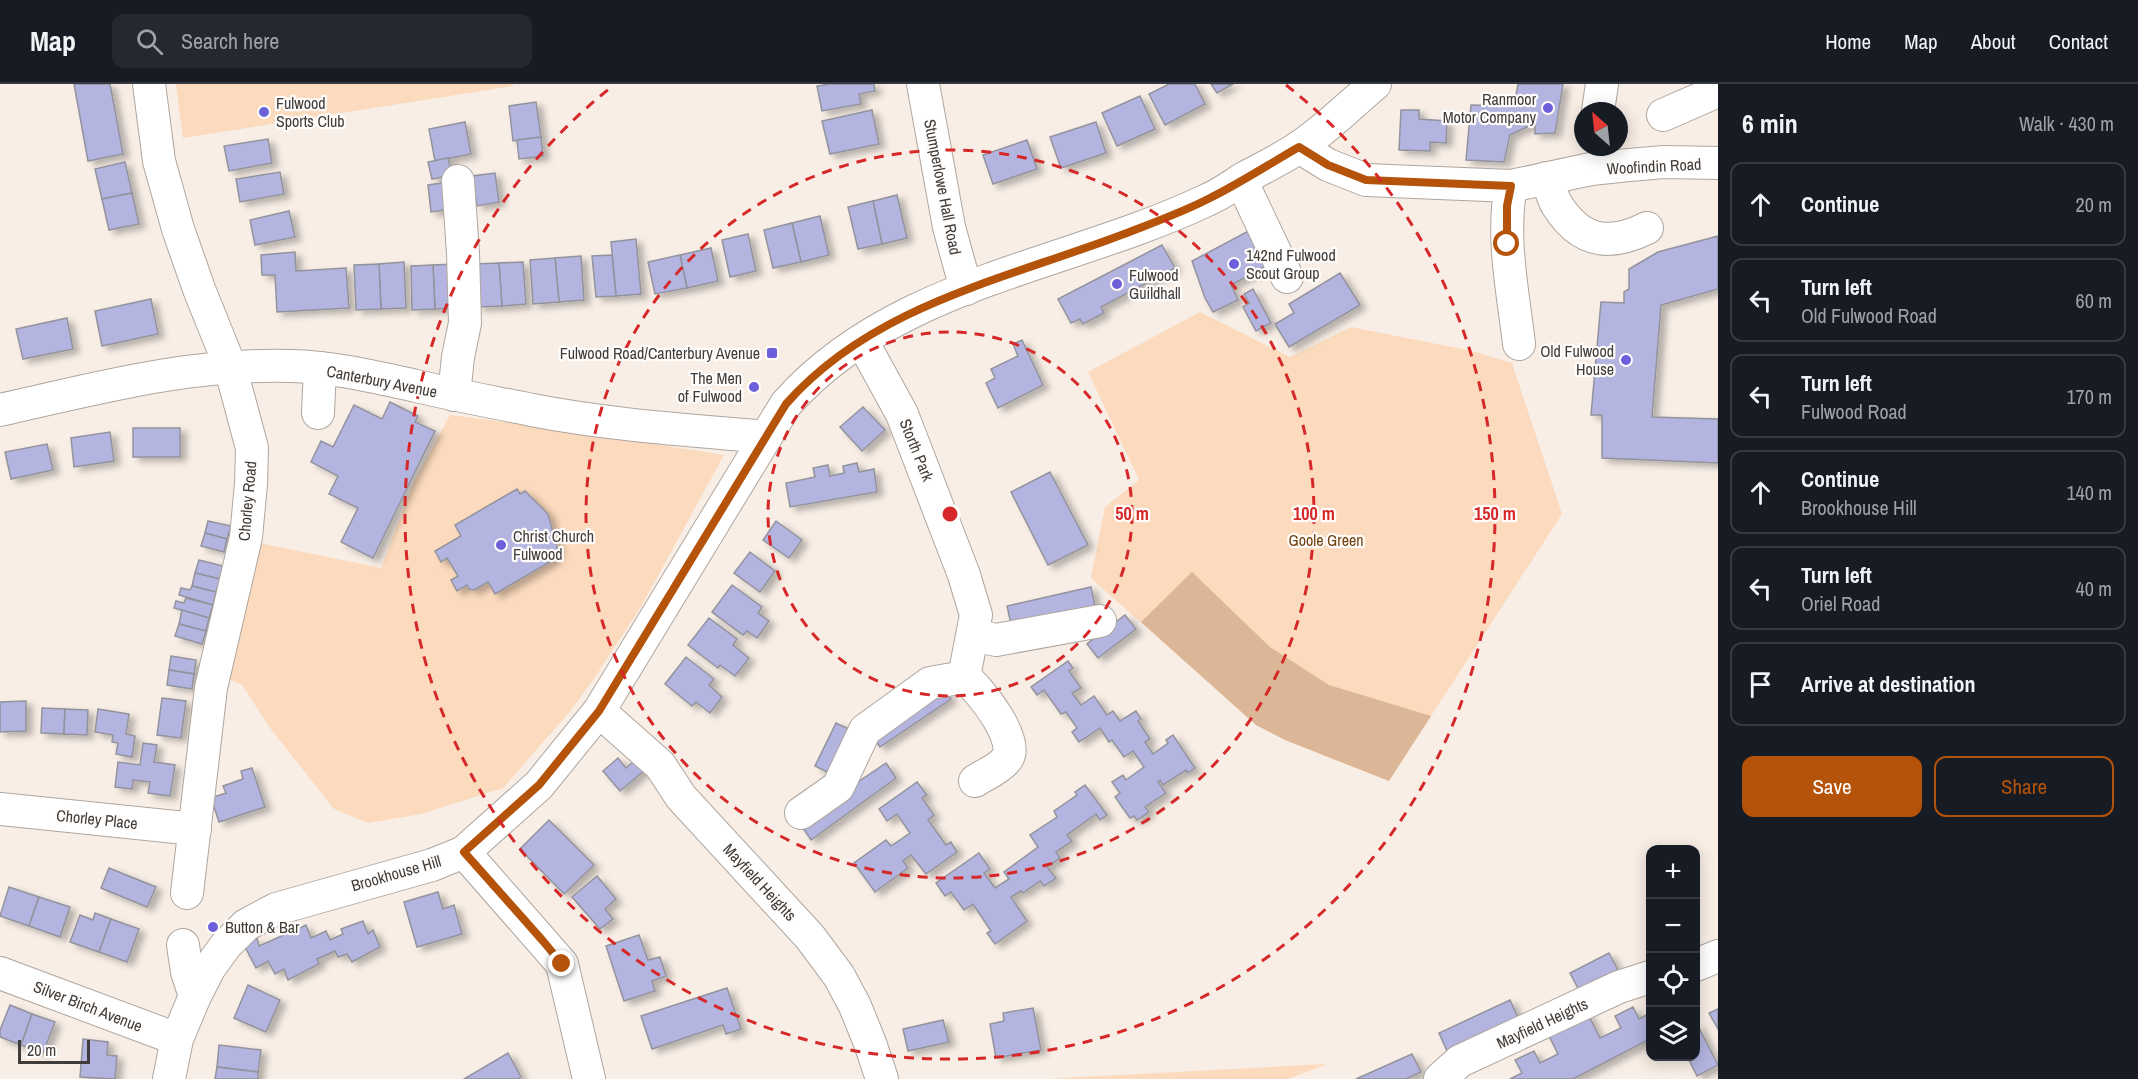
<!DOCTYPE html>
<meta charset="utf-8">
<style>
:root{--surface:#171b24;--page:#242831;--text:#f1f3f6;--muted:#9ea1a6;--line:#363941;--accent:#b45309}
body{margin:0;font-family:"Archivo Narrow",sans-serif;background:var(--page);color:var(--text)}
.controls{position:absolute;right:18px;bottom:18px;display:grid;overflow:hidden;border-radius:12px;box-shadow:0 3px 15px #0003}
.controls button{width:54px;height:54px;display:grid;place-items:center;padding:0;border:0;border-bottom:2px solid var(--line);background:var(--surface);color:var(--text);font:30px sans-serif}
.compass{position:absolute;left:1574px;top:18px;width:54px;height:54px;border-radius:50%;background:var(--surface);box-shadow:0 3px 15px #0003;rotate:333deg}
.scale{position:absolute;left:18px;bottom:15px;width:72px;box-sizing:border-box;padding-left:6px;border:3px solid #3f3c39;border-top:0;font-size:16px;line-height:21px;white-space:nowrap;color:#3f3c39;-webkit-text-stroke:4px #fffdfc;paint-order:stroke}
.stop{position:absolute;width:18px;height:18px;margin:-14px;border:4px solid #b45309;border-radius:50%;background:#fff}
.stop.end{background:#b45309;border-color:#fff;box-shadow:0 2px 6px #0008}
.list{margin:0;padding:0;list-style:none}
h2{display:flex;justify-content:space-between;align-items:center;height:78px;margin:0;padding:0 24px;font-size:26px}
h2 small{font-size:20px;font-weight:400;color:var(--muted)}
.list li{display:grid;grid-template-columns:39px 1fr auto;gap:18px;align-items:center;box-sizing:border-box;height:84px;margin:0 12px 12px;padding:0 12px;border:2px solid var(--line);border-radius:12px}
.list b{display:block;font-size:22px;white-space:nowrap}
.list p{margin:0;font-size:20px;white-space:nowrap;color:var(--muted)}
.list em{font-size:20px;font-style:normal;color:var(--muted)}
.actions{display:flex;gap:12px;padding:18px 24px}
.actions a{flex:1;padding:14px 0;border:2px solid var(--accent);border-radius:12px;text-align:center;font-size:21px;color:var(--accent)}
.actions .main{background:var(--accent);color:#fff}
.icon{flex:none;width:33px;height:33px;fill:none;stroke:currentColor;stroke-width:2;stroke-linecap:round;stroke-linejoin:round}
.map{position:relative;flex:none;width:1718px;height:995px;overflow:hidden}
header{display:flex;align-items:center;gap:36px;box-sizing:border-box;height:84px;padding:0 30px;background:var(--surface);border-bottom:2px solid var(--line)}
header strong{font-size:28px}
nav{display:flex;gap:33px;margin-inline-start:auto;font-size:21px}
.search{width:420px;height:54px;background:var(--page);display:flex;align-items:center;gap:15px;box-sizing:border-box;padding:0 21px;border-radius:12px;color:var(--muted);font-size:22px}
main{display:flex}
aside{flex:1;background:var(--surface)}
.map>svg:first-child{display:block}
.green{fill:#fbdabd}
.forest{fill:#dbb797}
.building{fill:#b3b4df;stroke:#93939d;stroke-width:1.5;filter:url(#shadow)}
.lines{fill:none;stroke-linecap:round;stroke-linejoin:round}
.minor-casing{stroke:#afa69f;stroke-width:34}
.minor{stroke:#fff;stroke-width:32}
.route{stroke:#b45309;stroke-width:8}
.ring{fill:none;stroke:#d62828;stroke-width:3;stroke-dasharray:10 8}
.poi-dot{fill:#6c5fd9;stroke:#fffdfc;stroke-width:2}
.labels{text-anchor:middle;dominant-baseline:central;stroke-width:4.5;stroke-linejoin:round;paint-order:stroke}
.poi-label{font-size:16px;fill:#3f3c39;stroke:#fffdfc;text-anchor:start}
.street-label{font-size:16px;fill:#3f3c39;stroke:#fffdfc}
.park-label{font-size:16px;fill:#71420d;stroke:#fffdfc}
.centre{fill:#d62828;stroke:#fffdfc;stroke-width:3}
.ring-label{font-size:18px;text-anchor:middle;font-weight:bold;fill:#d62828;stroke:#fffdfc;stroke-width:4.5;stroke-linejoin:round;paint-order:stroke}
</style>
<header>
<strong>Map</strong>
<div class="search"><svg class="icon" aria-label="search" viewBox="0 0 24 24"><circle cx="10" cy="10" r="6"/><path d="M15 15l6 6"/></svg>Search here</div>
<nav><a>Home</a><a>Map</a><a>About</a><a>Contact</a></nav>
</header>
<main>
<div class="map">
<svg width="1718" height="995" viewBox="0 0 1718 995">
<defs>
<filter id="shadow"><feDropShadow dx="6" dy="4" stdDeviation="3" flood-color="#0004"/></filter>
</defs>
<rect width="100%" height="100%" fill="#f8eee6"/>
<g class="green">
<polygon points="176,0 513,0 513,2 183,54"/>
<polygon points="1200,228 1290,273 1351,243 1472,267 1512,279 1562,430 1389,697 1285,656 1256,641 1091,494 1105,423 1139,396 1088,288"/>
<polygon points="450,331 547,343 724,371 642,521 595,593 572,625 503,704 421,730 368,739 334,725 270,644 242,601 226,594 259,459 381,484 413,400"/>
<polygon points="1327,980 1288,995 1054,995 1061,994"/>
</g>
<polygon class="forest" points="1192,488 1270,563 1329,601 1431,632 1389,697 1285,656 1256,641 1141,538"/>
<g class="building">
<polygon points="74,0 110,0 123,70 88,77"/>
<polygon points="830,0 874,0 875,7 859,10 861,20 822,27 817,2"/>
<polygon points="1169,0 1195,0 1205,20 1165,41 1149,10"/>
<polygon points="1211,0 1233,0 1217,9"/>
<polygon points="1518,0 1563,0 1555,49 1535,50 1535,39 1510,51 1504,78 1466,76 1471,21 1514,22"/>
<polygon points="1140,12 1155,45 1117,62 1102,29"/>
<polygon points="536,18 541,53 513,57 509,22"/>
<polygon points="872,26 879,60 830,70 822,37"/>
<polygon points="1401,26 1419,26 1419,35 1447,37 1446,59 1430,58 1430,67 1399,66"/>
<polygon points="465,38 471,70 435,77 429,45"/>
<polygon points="1096,38 1106,69 1061,84 1050,53"/>
<polygon points="541,53 543,72 519,75 517,56"/>
<polygon points="268,55 272,79 229,87 224,62"/>
<polygon points="1027,56 1037,85 993,100 983,71"/>
<polygon points="448,74 452,91 432,95 428,78"/>
<polygon points="125,78 132,109 102,115 95,85"/>
<polygon points="280,88 284,110 240,118 236,95"/>
<polygon points="495,89 499,118 477,122 472,92"/>
<polygon points="449,98 452,125 431,128 428,101"/>
<polygon points="132,109 139,140 109,146 102,115"/>
<polygon points="897,111 907,154 882,160 873,117"/>
<polygon points="873,117 882,160 858,165 848,123"/>
<polygon points="289,127 295,153 255,161 250,136"/>
<polygon points="820,132 829,171 801,178 792,139"/>
<polygon points="792,139 801,178 773,184 764,146"/>
<polygon points="1256,143 1273,178 1231,201 1238,216 1213,228 1205,214 1192,177"/>
<polygon points="748,150 756,187 730,193 722,156"/>
<polygon points="1718,152 1718,205 1661,221 1652,333 1718,335 1718,379 1602,374 1602,331 1591,331 1601,218 1624,219 1624,208 1629,205 1629,185 1658,168"/>
<polygon points="636,155 641,210 616,212 611,158"/>
<polygon points="1162,161 1175,184 1101,223 1104,229 1083,240 1080,235 1071,239 1058,215"/>
<polygon points="711,164 718,197 687,204 680,171"/>
<polygon points="295,168 296,187 346,184 349,224 277,228 275,191 262,191 261,171"/>
<polygon points="612,171 616,212 596,213 592,172"/>
<polygon points="680,171 687,204 655,210 648,178"/>
<polygon points="581,172 584,216 559,218 555,174"/>
<polygon points="555,174 559,218 533,220 530,176"/>
<polygon points="404,178 406,224 381,225 379,180"/>
<polygon points="523,178 526,220 502,222 499,179"/>
<polygon points="499,179 502,222 478,223 475,180"/>
<polygon points="379,180 381,225 356,226 354,181"/>
<polygon points="456,180 458,224 435,225 433,181"/>
<polygon points="433,181 435,225 412,226 411,182"/>
<polygon points="1340,189 1360,221 1289,263 1275,240 1294,229 1289,220"/>
<polygon points="1253,205 1271,239 1256,247 1243,223 1249,219 1244,210"/>
<polygon points="151,215 158,250 102,262 95,227"/>
<polygon points="67,234 73,265 23,275 16,245"/>
<polygon points="1022,256 1043,301 998,324 986,299 995,294 991,285 1018,272 1013,260"/>
<polygon points="390,318 418,332 415,338 435,347 373,474 341,458 358,424 329,410 338,392 311,378 321,357 333,363 354,321 382,335"/>
<polygon points="863,323 885,346 862,367 840,343"/>
<rect x="133" y="344" width="47" height="29"/>
<polygon points="110,348 114,377 74,383 71,354"/>
<polygon points="47,360 53,386 11,395 5,368"/>
<polygon points="857,379 859,388 874,385 877,408 790,423 786,399 815,393 813,384 828,381 830,392 844,389 843,382"/>
<polygon points="1050,388 1088,461 1048,481 1011,408"/>
<polygon points="517,405 520,410 525,407 548,430 558,467 552,470 555,475 495,510 488,498 474,506 469,505 467,501 457,507 451,496 458,492 447,474 441,478 435,467 461,452 455,441"/>
<polygon points="208,437 231,442 227,455 205,449"/>
<polygon points="776,437 802,456 789,474 763,456"/>
<polygon points="205,449 227,455 224,468 201,462"/>
<polygon points="750,468 775,487 760,508 734,489"/>
<polygon points="199,476 223,482 220,495 195,489"/>
<polygon points="195,489 220,495 216,508 192,502"/>
<polygon points="732,501 762,523 758,529 769,537 757,554 747,547 743,551 712,528"/>
<polygon points="192,502 216,508 213,521 179,511 181,504 190,506"/>
<polygon points="1091,503 1095,522 1011,540 1007,522"/>
<polygon points="186,514 213,521 209,534 174,524 176,517 184,519"/>
<polygon points="182,526 209,534 206,547 179,540"/>
<polygon points="1125,531 1136,545 1098,574 1087,560"/>
<polygon points="709,534 737,555 733,561 749,574 735,592 720,581 718,584 688,561"/>
<polygon points="179,540 206,547 202,560 175,552"/>
<polygon points="171,572 196,576 194,590 169,586"/>
<polygon points="686,573 714,595 709,601 722,613 710,629 696,618 692,622 665,600"/>
<polygon points="1068,577 1073,584 1069,587 1081,604 1072,609 1081,621 1094,612 1107,631 1113,627 1120,637 1136,627 1141,635 1138,637 1150,655 1145,658 1153,670 1168,659 1166,656 1173,651 1195,684 1188,689 1186,686 1163,701 1160,696 1158,698 1166,709 1145,723 1149,728 1137,736 1134,732 1130,734 1115,713 1120,709 1112,698 1123,691 1126,696 1144,683 1133,667 1124,673 1112,656 1109,658 1100,644 1079,658 1072,648 1077,644 1066,628 1061,630 1044,606 1037,611 1031,603"/>
<polygon points="169,586 194,590 192,605 167,601"/>
<polygon points="941,602 951,615 880,663 871,649"/>
<polygon points="162,614 186,617 181,654 157,651"/>
<polygon points="26,617 26,647 0,648 0,618"/>
<polygon points="42,624 65,625 64,650 41,649"/>
<polygon points="65,625 88,626 87,651 64,650"/>
<polygon points="98,625 129,630 126,650 135,652 132,673 116,670 118,659 112,658 113,651 95,648"/>
<polygon points="836,639 851,646 829,689 815,682"/>
<polygon points="143,659 157,661 154,678 175,681 170,712 148,709 150,698 133,696 132,705 115,703 118,678 140,681"/>
<polygon points="618,674 626,684 636,675 645,686 620,707 603,687"/>
<polygon points="886,679 896,694 811,756 799,738"/>
<polygon points="252,684 265,723 219,738 211,714 226,709 223,702 243,695 241,687"/>
<polygon points="917,698 927,711 922,714 934,731 928,736 946,761 951,758 957,768 926,790 911,771 903,777 908,784 875,808 854,779 886,756 891,762 910,749 897,730 887,737 879,725"/>
<polygon points="1085,701 1107,731 1100,736 1096,730 1067,751 1072,757 1056,768 1060,774 1047,783 1056,794 1044,802 1040,797 1023,809 1021,807 1011,813 1027,837 995,860 987,849 991,847 973,820 964,826 951,808 945,812 936,799 979,769 990,785 984,789 995,804 1009,795 1004,788 1038,763 1030,751 1057,733 1054,727 1077,711 1075,708"/>
<polygon points="549,736 594,781 564,810 520,765"/>
<polygon points="109,784 156,803 147,823 101,804"/>
<polygon points="597,792 616,815 605,825 613,835 600,845 572,813"/>
<polygon points="9,803 39,813 29,842 0,832"/>
<polygon points="438,808 443,825 454,821 462,850 417,863 404,818"/>
<polygon points="39,813 70,823 60,853 29,842"/>
<polygon points="95,829 111,835 99,868 70,858 80,831 93,836"/>
<polygon points="111,835 139,845 127,878 99,868"/>
<polygon points="363,837 368,850 373,846 380,863 352,878 347,870 338,873 335,867 317,875 319,880 288,896 284,885 275,890 268,877 256,884 244,861 257,854 259,862 306,841 311,854 326,847 330,856 343,850 341,845"/>
<polygon points="639,851 648,876 660,873 666,892 652,897 655,907 624,917 606,862"/>
<polygon points="1609,869 1619,888 1580,908 1570,889"/>
<polygon points="248,901 280,916 266,948 234,934"/>
<polygon points="727,904 741,945 726,950 723,941 652,965 641,932"/>
<polygon points="1510,916 1519,936 1448,969 1439,949"/>
<polygon points="10,921 32,930 21,961 0,953 0,946"/>
<polygon points="1633,923 1639,935 1650,929 1650,955 1573,995 1510,995 1522,989 1515,976 1534,967 1540,979 1558,970 1547,948 1587,928 1600,954 1621,944 1615,932"/>
<polygon points="1033,924 1041,966 996,974 990,940 1004,937 1003,929"/>
<polygon points="1718,925 1718,945 1709,929"/>
<polygon points="32,930 55,938 43,969 21,961"/>
<polygon points="943,936 949,958 908,967 903,945"/>
<polygon points="1696,938 1718,981 1697,992 1687,972 1696,972"/>
<polygon points="83,955 108,958 107,971 117,972 115,995 80,993"/>
<polygon points="219,961 261,966 258,988 217,983"/>
<polygon points="508,969 521,993 518,995 464,995"/>
<polygon points="1412,970 1421,988 1406,995 1356,995"/>
<polygon points="217,983 258,988 258,995 215,995"/>
</g>
<g class="lines">
<defs>
<g id="minor">
<polyline points="149,0 159,77 178,145 199,205 230,282 252,364 251,400 246,453 211,604 187,809"/>
<polyline points="923,0 949,143 966,205"/>
<polyline points="1598,27 1602,0"/>
<polyline points="1663,31 1718,7"/>
<polyline points="1299,63 1328,81 1366,96 1511,102 1591,85 1629,81 1664,78 1718,79"/>
<path d="M1547,94C1550,103 1552,113 1557,121C1580,158 1609,163 1647,144"/>
<polyline points="1241,96 1287,193"/>
<path d="M1511,102C1501,153 1513,208 1519,260"/>
<path d="M862,257L902,330L964,491L976,531L964,593C979,604 1022,658 1006,676C999,685 984,691 975,697"/>
<polyline points="454,311 458,273 465,239 463,169 458,97"/>
<path d="M0,326C98,304 190,279 291,282C334,283 374,293 416,302C454,311 493,318 532,326C609,341 688,346 766,353"/>
<polyline points="318,329 320,284"/>
<polyline points="973,551 996,556 1100,537"/>
<polyline points="599,627 660,681 681,713 810,853 839,892 855,922 870,959 882,995"/>
<polyline points="0,725 195,745"/>
<polyline points="801,729 838,703 865,646 930,599 964,593"/>
<polyline points="464,768 562,880 589,995"/>
<polyline points="183,861 187,888 195,912"/>
<polyline points="1696,881 1718,872"/>
<polyline points="0,889 177,955"/>
<path d="M169,995L177,955L195,912L210,883L226,861L246,841L276,825L432,781L464,768L539,701L599,627L786,320C893,199 1068,182 1207,116C1221,110 1233,101 1246,93C1263,84 1281,75 1298,64C1324,47 1350,21 1375,0"/>
<polyline points="1440,995 1460,977 1619,903 1650,893"/>
</g>
</defs>
<use href="#minor" class="minor-casing"/>
<use href="#minor" class="minor"/>
</g>
<g class="lines">
<path class="route" d="M562,880L543,857L464,768L539,701L599,627L786,320C873,221 1006,195 1124,150C1152,139 1181,129 1208,115C1239,100 1269,80 1299,63L1328,81L1366,96L1511,102L1507,122V160"/>
</g>
<g class="ring">
<circle cx="950" cy="430" r="182"/>
<circle cx="950" cy="430" r="364"/>
<path d="M1286 1A545 545 0 1 1 614 1"/>
</g>
<g class="poi-dot">
<circle cx="1548" cy="24" r="6"/>
<circle cx="264" cy="28" r="6"/>
<circle cx="1234" cy="180" r="6"/>
<circle cx="1117" cy="200" r="6"/>
<rect x="766" y="263" width="12" height="12" rx="3"/>
<circle cx="1626" cy="276" r="6"/>
<circle cx="754" cy="303" r="6"/>
<circle cx="501" cy="461" r="6"/>
<circle cx="213" cy="843" r="6"/>
</g>
<g class="labels">
<g class="poi-label">
<text x="1536" y="15" text-anchor="end">Ranmoor<tspan x="1536" dy="18">Motor Company</tspan></text>
<text x="276" y="19">Fulwood<tspan x="276" dy="18">Sports Club</tspan></text>
<text x="1246" y="171">142nd Fulwood<tspan x="1246" dy="18">Scout Group</tspan></text>
<text x="1129" y="191">Fulwood<tspan x="1129" dy="18">Guildhall</tspan></text>
<text x="1614" y="267" text-anchor="end">Old Fulwood<tspan x="1614" dy="18">House</tspan></text>
<text x="760" y="269" text-anchor="end">Fulwood Road/Canterbury Avenue</text>
<text x="742" y="294" text-anchor="end">The Men<tspan x="742" dy="18">of Fulwood</tspan></text>
<text x="513" y="452">Christ Church<tspan x="513" dy="18">Fulwood</tspan></text>
<text x="225" y="843">Button &amp; Bar</text>
</g>
<g class="street-label">
<text transform="translate(1654 82) rotate(-3)">Woofindin Road</text>
<text transform="translate(943 103) rotate(79)">Stumperlowe Hall Road</text>
<text transform="translate(382 297) rotate(11)">Canterbury Avenue</text>
<text transform="translate(917 366) rotate(68)">Storth Park</text>
<text transform="translate(247 417) rotate(-85)">Chorley Road</text>
<text transform="translate(97 735) rotate(6)">Chorley Place</text>
<text transform="translate(396 789) rotate(-16)">Brookhouse Hill</text>
<text transform="translate(760 798) rotate(47)">Mayfield Heights</text>
<text transform="translate(88 922) rotate(21)">Silver Birch Avenue</text>
<text transform="translate(1542 939) rotate(-25)">Mayfield Heights</text>
</g>
<g class="park-label">
<text x="1326" y="456">Goole Green</text>
</g>
</g>
<circle cx="950" cy="430" r="9" class="centre"/>
<g class="ring-label">
<text x="1132" y="436">50 m</text>
<text x="1314" y="436">100 m</text>
<text x="1495" y="436">150 m</text>
</g>
</svg>
<div class="controls">
<button>+</button>
<button>−</button>
<button><svg class="icon" aria-label="locate" viewBox="0 0 24 24"><circle cx="12" cy="12" r="6"/><path d="M12 2v4M12 18v4M2 12h4M18 12h4"/></svg></button>
<button><svg class="icon" aria-label="layers" viewBox="0 0 24 24"><path d="M12 4l9 5-9 5-9-5zM3 14l9 5 9-5"/></svg></button>
</div>
<svg class="compass" viewBox="-18 -18 36 36"><path d="M0-13l5 13h-10z" fill="#e53935"/><path d="M0 13l5-13h-10z" fill="#9ea1a6"/></svg>
<div class="scale">20 m</div>
<div class="stop" style="left:1507px;top:160px"></div>
<div class="stop end" style="left:562px;top:880px"></div>
</div>
<aside>
<h2>6 min<small>Walk · 430 m</small></h2>
<ul class="list">
<li><svg class="icon" aria-label="ahead" viewBox="0 0 24 24"><path d="M12 20V5M6 11l6-6 6 6"/></svg><div><b>Continue</b></div><em>20 m</em></li>
<li><svg class="icon" aria-label="left" viewBox="0 0 24 24"><path d="M17 20v-9H6M10 6l-5 5 5 5"/></svg><div><b>Turn left</b><p>Old Fulwood Road</p></div><em>60 m</em></li>
<li><svg class="icon" aria-label="left" viewBox="0 0 24 24"><path d="M17 20v-9H6M10 6l-5 5 5 5"/></svg><div><b>Turn left</b><p>Fulwood Road</p></div><em>170 m</em></li>
<li><svg class="icon" aria-label="ahead" viewBox="0 0 24 24"><path d="M12 20V5M6 11l6-6 6 6"/></svg><div><b>Continue</b><p>Brookhouse Hill</p></div><em>140 m</em></li>
<li><svg class="icon" aria-label="left" viewBox="0 0 24 24"><path d="M17 20v-9H6M10 6l-5 5 5 5"/></svg><div><b>Turn left</b><p>Oriel Road</p></div><em>40 m</em></li>
<li><svg class="icon" aria-label="arrive" viewBox="0 0 24 24"><path d="M6 21V4h12l-3 4 3 4H6"/></svg><div><b>Arrive at destination</b></div></li>
</ul>
<div class="actions"><a class="main">Save</a><a>Share</a></div>
</aside>
</main>
